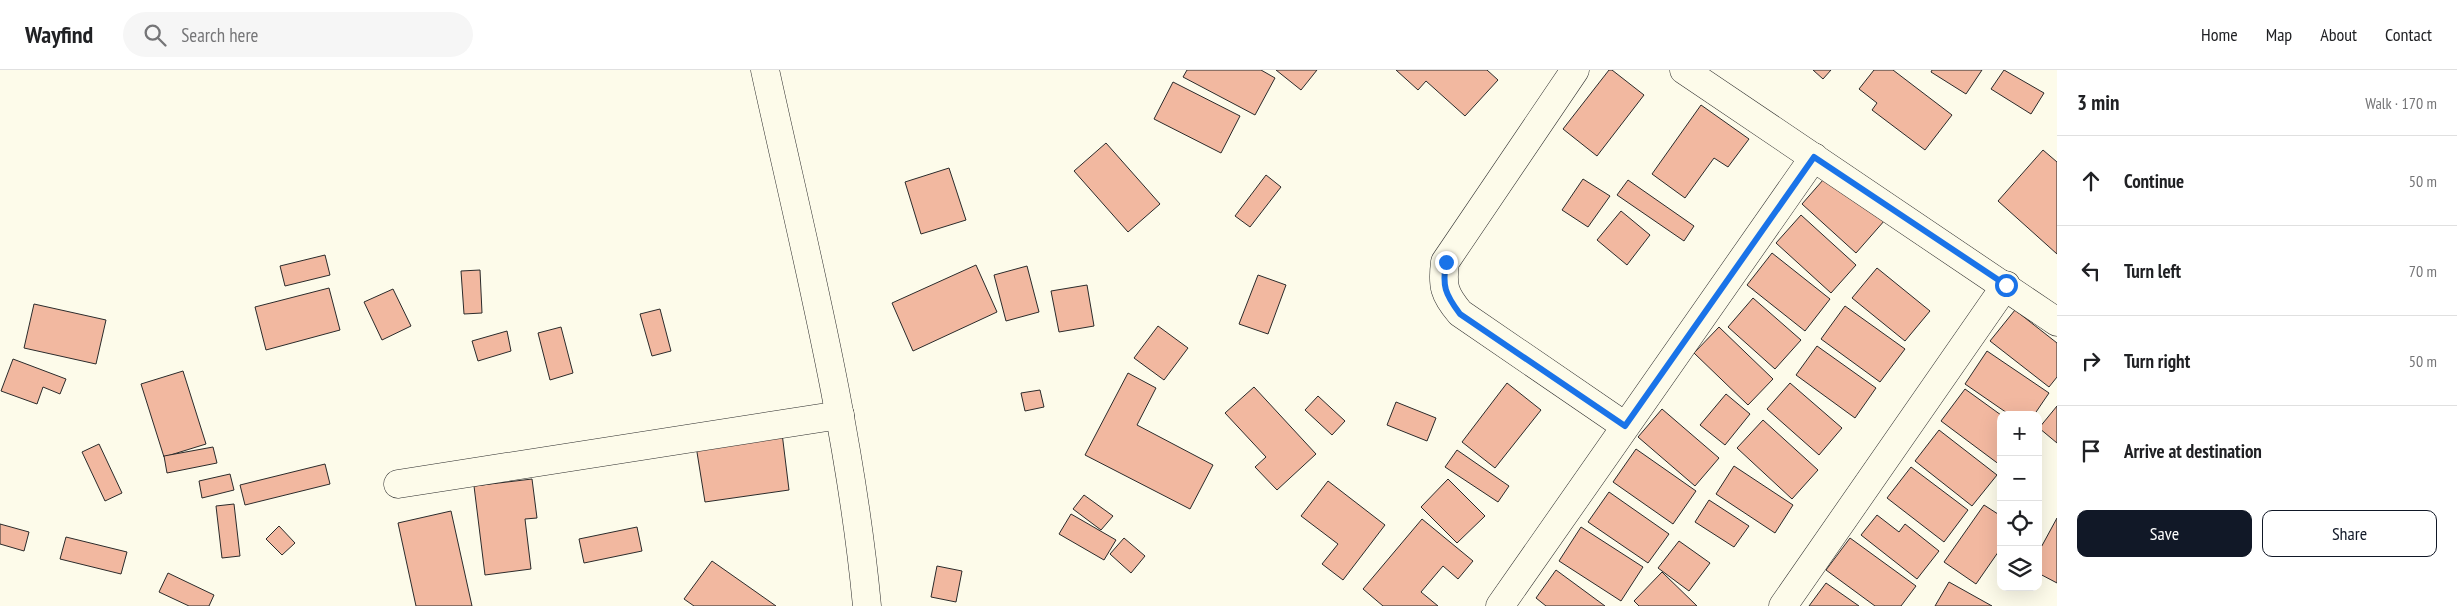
<!DOCTYPE html>
<meta charset="utf-8">
<style>
:root{--surface:#fff;--page:#f6f6f6;--text:#202124;--muted:#757577;--line:#e0e0e0;--accent:#111827}
body{margin:0;font-family:"PT Sans Narrow",sans-serif;background:var(--page);color:var(--text)}
.controls{position:absolute;right:15px;bottom:15px;display:grid;overflow:hidden;border-radius:10px;box-shadow:0 5px 20px #0002}
.controls button{width:45px;height:45px;display:grid;place-items:center;padding:0;border:0;border-bottom:1px solid var(--line);background:var(--surface);color:var(--text);font:25px sans-serif}
.stop{position:absolute;width:15px;height:15px;margin:-11px;border:4px solid #1a73e8;border-radius:50%;background:#fff}
.stop.end{background:#1a73e8;border-color:#fff;box-shadow:0 1px 5px #0008}
.list{margin:0;padding:0;list-style:none}
h2{display:flex;justify-content:space-between;align-items:center;height:65px;margin:0;padding:0 20px;font-size:21px}
h2 small{font-size:16px;font-weight:400;color:var(--muted)}
.list li{display:grid;grid-template-columns:32px 1fr auto;gap:15px;align-items:center;box-sizing:border-box;height:90px;padding:0 20px;border-top:1px solid var(--line)}
.list b{display:block;font-size:19px;white-space:nowrap}
.list em{font-size:16px;font-style:normal;color:var(--muted)}
.actions{display:flex;gap:10px;padding:15px 20px}
.actions a{flex:1;padding:11px 0;border:1px solid var(--accent);border-radius:10px;text-align:center;font-size:18px;color:var(--accent)}
.actions .main{background:var(--accent);color:#fff}
.icon{flex:none;width:28px;height:28px;fill:none;stroke:currentColor;stroke-width:2;stroke-linecap:round;stroke-linejoin:round}
.map{position:relative;flex:none;width:2057px;height:536px;overflow:hidden}
header{display:flex;align-items:center;gap:30px;box-sizing:border-box;height:70px;padding:0 25px;background:var(--surface);border-bottom:1px solid var(--line)}
header strong{font-size:24px}
nav{display:flex;gap:28px;margin-inline-start:auto;font-size:18px}
.search{width:350px;height:45px;background:var(--page);display:flex;align-items:center;gap:12px;box-sizing:border-box;padding:0 18px;border-radius:28px;color:var(--muted);font-size:19px}
main{display:flex}
aside{flex:1;background:var(--surface)}
.map>svg:first-child{display:block}
.building{fill:#f2b8a0;stroke:#2b2b2b}
.lines{fill:none;stroke-linecap:round;stroke-linejoin:round}
.minor-casing{stroke:#2b2b2b;stroke-width:29}
.minor{stroke:#fdfbea;stroke-width:28}
.route{stroke:#1a73e8;stroke-width:6}
</style>
<header>
<strong>Wayfind</strong>
<div class="search"><svg class="icon" aria-label="search" viewBox="0 0 24 24"><circle cx="10" cy="10" r="6"/><path d="M15 15l6 6"/></svg>Search here</div>
<nav><a>Home</a><a>Map</a><a>About</a><a>Contact</a></nav>
</header>
<main>
<div class="map">
<svg width="2057" height="536" viewBox="0 0 2057 536">
<rect width="100%" height="100%" fill="#fdfbea"/>
<g class="building">
<polygon points="1187,0 1261,0 1275,8 1255,45 1183,7"/>
<polygon points="1276,0 1317,0 1301,20"/>
<polygon points="1396,0 1487,0 1498,10 1465,46 1426,11 1418,20"/>
<polygon points="1609,0 1612,0 1644,25 1597,86 1563,59"/>
<polygon points="1813,0 1831,0 1823,9"/>
<polygon points="1874,0 1893,0 1952,45 1925,80 1872,40 1877,33 1859,19"/>
<polygon points="1932,0 1982,0 1966,24 1931,2"/>
<polygon points="2004,0 2044,23 2031,44 1991,19"/>
<polygon points="1173,12 1240,46 1221,83 1154,49"/>
<polygon points="1701,35 1749,69 1728,97 1714,88 1685,128 1652,104"/>
<polygon points="1106,73 1160,134 1128,162 1074,101"/>
<polygon points="2043,80 2057,92 2057,184 1998,131"/>
<polygon points="949,98 966,150 921,164 905,112"/>
<polygon points="1830,102 1885,150 1856,183 1802,134"/>
<polygon points="1266,105 1281,117 1250,157 1235,146"/>
<polygon points="1583,109 1610,126 1588,157 1562,140"/>
<polygon points="1628,110 1694,156 1684,171 1617,125"/>
<polygon points="1621,141 1650,165 1627,195 1597,170"/>
<polygon points="1801,145 1856,195 1831,223 1776,173"/>
<polygon points="1772,183 1830,229 1805,261 1747,215"/>
<polygon points="325,185 330,205 285,216 280,196"/>
<polygon points="976,195 997,242 913,281 892,233"/>
<polygon points="1027,196 1039,242 1006,251 994,205"/>
<polygon points="1877,198 1930,241 1905,271 1852,228"/>
<polygon points="480,200 482,243 464,244 461,201"/>
<polygon points="1258,205 1286,215 1268,264 1239,254"/>
<polygon points="1087,215 1094,256 1059,262 1051,221"/>
<polygon points="329,218 340,260 266,280 255,237"/>
<polygon points="393,219 411,256 382,270 364,232"/>
<polygon points="1753,228 1801,270 1775,299 1728,257"/>
<polygon points="34,234 106,250 96,294 24,278"/>
<polygon points="1845,236 1905,279 1880,312 1821,269"/>
<polygon points="660,239 671,281 652,286 640,244"/>
<polygon points="2015,240 2057,273 2057,307 2049,317 1990,271"/>
<polygon points="1158,256 1188,278 1164,310 1134,288"/>
<polygon points="561,257 573,303 550,310 538,263"/>
<polygon points="1719,257 1773,309 1748,335 1694,283"/>
<polygon points="507,261 511,281 478,291 472,271"/>
<polygon points="1817,276 1876,318 1855,348 1796,305"/>
<polygon points="1987,281 2049,323 2034,345 2010,345 1965,314"/>
<polygon points="13,289 66,309 60,324 43,317 37,334 1,321"/>
<polygon points="183,301 206,374 164,387 141,314"/>
<polygon points="1128,303 1156,318 1137,355 1213,395 1190,439 1085,385"/>
<polygon points="1507,313 1541,340 1495,398 1462,372"/>
<polygon points="1790,313 1842,358 1819,385 1767,339"/>
<polygon points="1254,317 1316,384 1277,420 1255,397 1266,387 1225,343"/>
<polygon points="1965,319 2001,345 2000,395 1941,351"/>
<polygon points="1040,320 1044,337 1025,341 1021,323"/>
<polygon points="1726,324 1750,344 1725,375 1700,355"/>
<polygon points="1318,326 1345,351 1332,365 1305,340"/>
<polygon points="1396,332 1436,348 1427,371 1387,355"/>
<polygon points="2057,336 2057,373 2039,358"/>
<polygon points="1662,339 1719,388 1695,416 1638,367"/>
<polygon points="1763,350 1818,400 1792,429 1737,378"/>
<polygon points="1939,360 1997,405 1972,436 1915,391"/>
<polygon points="782,363 789,420 705,432 696,376"/>
<polygon points="99,374 122,423 105,431 82,382"/>
<polygon points="213,377 217,393 167,403 164,386"/>
<polygon points="1636,379 1696,421 1673,454 1613,412"/>
<polygon points="1457,380 1509,416 1498,432 1445,397"/>
<polygon points="325,394 330,414 245,435 240,415"/>
<polygon points="1734,396 1793,435 1775,463 1716,424"/>
<polygon points="1911,397 1968,440 1944,472 1887,428"/>
<polygon points="230,404 234,420 202,428 199,411"/>
<polygon points="532,409 537,448 525,449 531,499 485,505 474,416"/>
<polygon points="1448,409 1485,446 1457,473 1421,437"/>
<polygon points="1328,411 1385,455 1343,510 1322,494 1338,474 1301,446"/>
<polygon points="1609,422 1669,464 1648,493 1588,452"/>
<polygon points="1084,425 1113,446 1101,460 1073,439"/>
<polygon points="1709,430 1749,456 1734,477 1695,452"/>
<polygon points="234,434 240,486 222,488 216,436"/>
<polygon points="1984,435 2001,446 2001,478 1976,514 1944,492"/>
<polygon points="451,441 472,536 416,536 398,453"/>
<polygon points="1071,444 1116,470 1104,490 1059,464"/>
<polygon points="1877,445 1899,462 1905,454 1939,481 1917,509 1861,465"/>
<polygon points="2057,448 2057,513 2038,503 2038,483"/>
<polygon points="1422,449 1473,491 1458,509 1443,496 1421,522 1438,536 1383,536 1363,519"/>
<polygon points="0,454 29,462 24,481 0,474"/>
<polygon points="279,456 295,473 282,485 266,469"/>
<polygon points="637,457 642,481 584,493 579,469"/>
<polygon points="1581,457 1643,497 1621,531 1559,491"/>
<polygon points="66,467 127,482 121,504 60,489"/>
<polygon points="1124,468 1145,486 1131,503 1110,484"/>
<polygon points="1850,468 1916,516 1901,536 1875,536 1826,500"/>
<polygon points="1679,471 1710,493 1689,521 1658,498"/>
<polygon points="712,491 776,536 694,536 684,529"/>
<polygon points="937,496 962,501 956,532 931,527"/>
<polygon points="1556,500 1605,536 1546,536 1536,528"/>
<polygon points="1662,502 1697,536 1639,536 1634,531"/>
<polygon points="168,503 214,525 209,536 189,536 159,522"/>
<polygon points="1949,512 1992,536 1935,536"/>
<polygon points="1826,513 1859,536 1809,536"/>
</g>
<g class="lines">
<defs>
<g id="minor">
<path d="M765,0C804,178 850,355 867,536"/>
<path d="M1575,0L1445,192C1442,216 1444,224 1460,243L1625,356"/>
<polyline points="1684,0 2057,252"/>
<polyline points="398,414 840,345"/>
<polyline points="1500,536 1814,87"/>
<polyline points="1783,536 2006,215"/>
</g>
</defs>
<use href="#minor" class="minor-casing"/>
<use href="#minor" class="minor"/>
</g>
<g class="lines">
<path class="route" d="M1446,192C1442,216 1445,224 1460,244L1625,356L1814,87L2006,215"/>
</g>
</svg>
<div class="controls">
<button>+</button>
<button>−</button>
<button><svg class="icon" aria-label="locate" viewBox="0 0 24 24"><circle cx="12" cy="12" r="6"/><path d="M12 2v4M12 18v4M2 12h4M18 12h4"/></svg></button>
<button><svg class="icon" aria-label="layers" viewBox="0 0 24 24"><path d="M12 4l9 5-9 5-9-5zM3 14l9 5 9-5"/></svg></button>
</div>
<div class="stop" style="left:2006px;top:215px"></div>
<div class="stop end" style="left:1446px;top:192px"></div>
</div>
<aside>
<h2>3 min<small>Walk · 170 m</small></h2>
<ul class="list">
<li><svg class="icon" aria-label="ahead" viewBox="0 0 24 24"><path d="M12 20V5M6 11l6-6 6 6"/></svg><div><b>Continue</b></div><em>50 m</em></li>
<li><svg class="icon" aria-label="left" viewBox="0 0 24 24"><path d="M17 20v-9H6M10 6l-5 5 5 5"/></svg><div><b>Turn left</b></div><em>70 m</em></li>
<li><svg class="icon" aria-label="right" viewBox="0 0 24 24"><path d="M7 20v-9h11M14 6l5 5-5 5"/></svg><div><b>Turn right</b></div><em>50 m</em></li>
<li><svg class="icon" aria-label="arrive" viewBox="0 0 24 24"><path d="M6 21V4h12l-3 4 3 4H6"/></svg><div><b>Arrive at destination</b></div></li>
</ul>
<div class="actions"><a class="main">Save</a><a>Share</a></div>
</aside>
</main>
